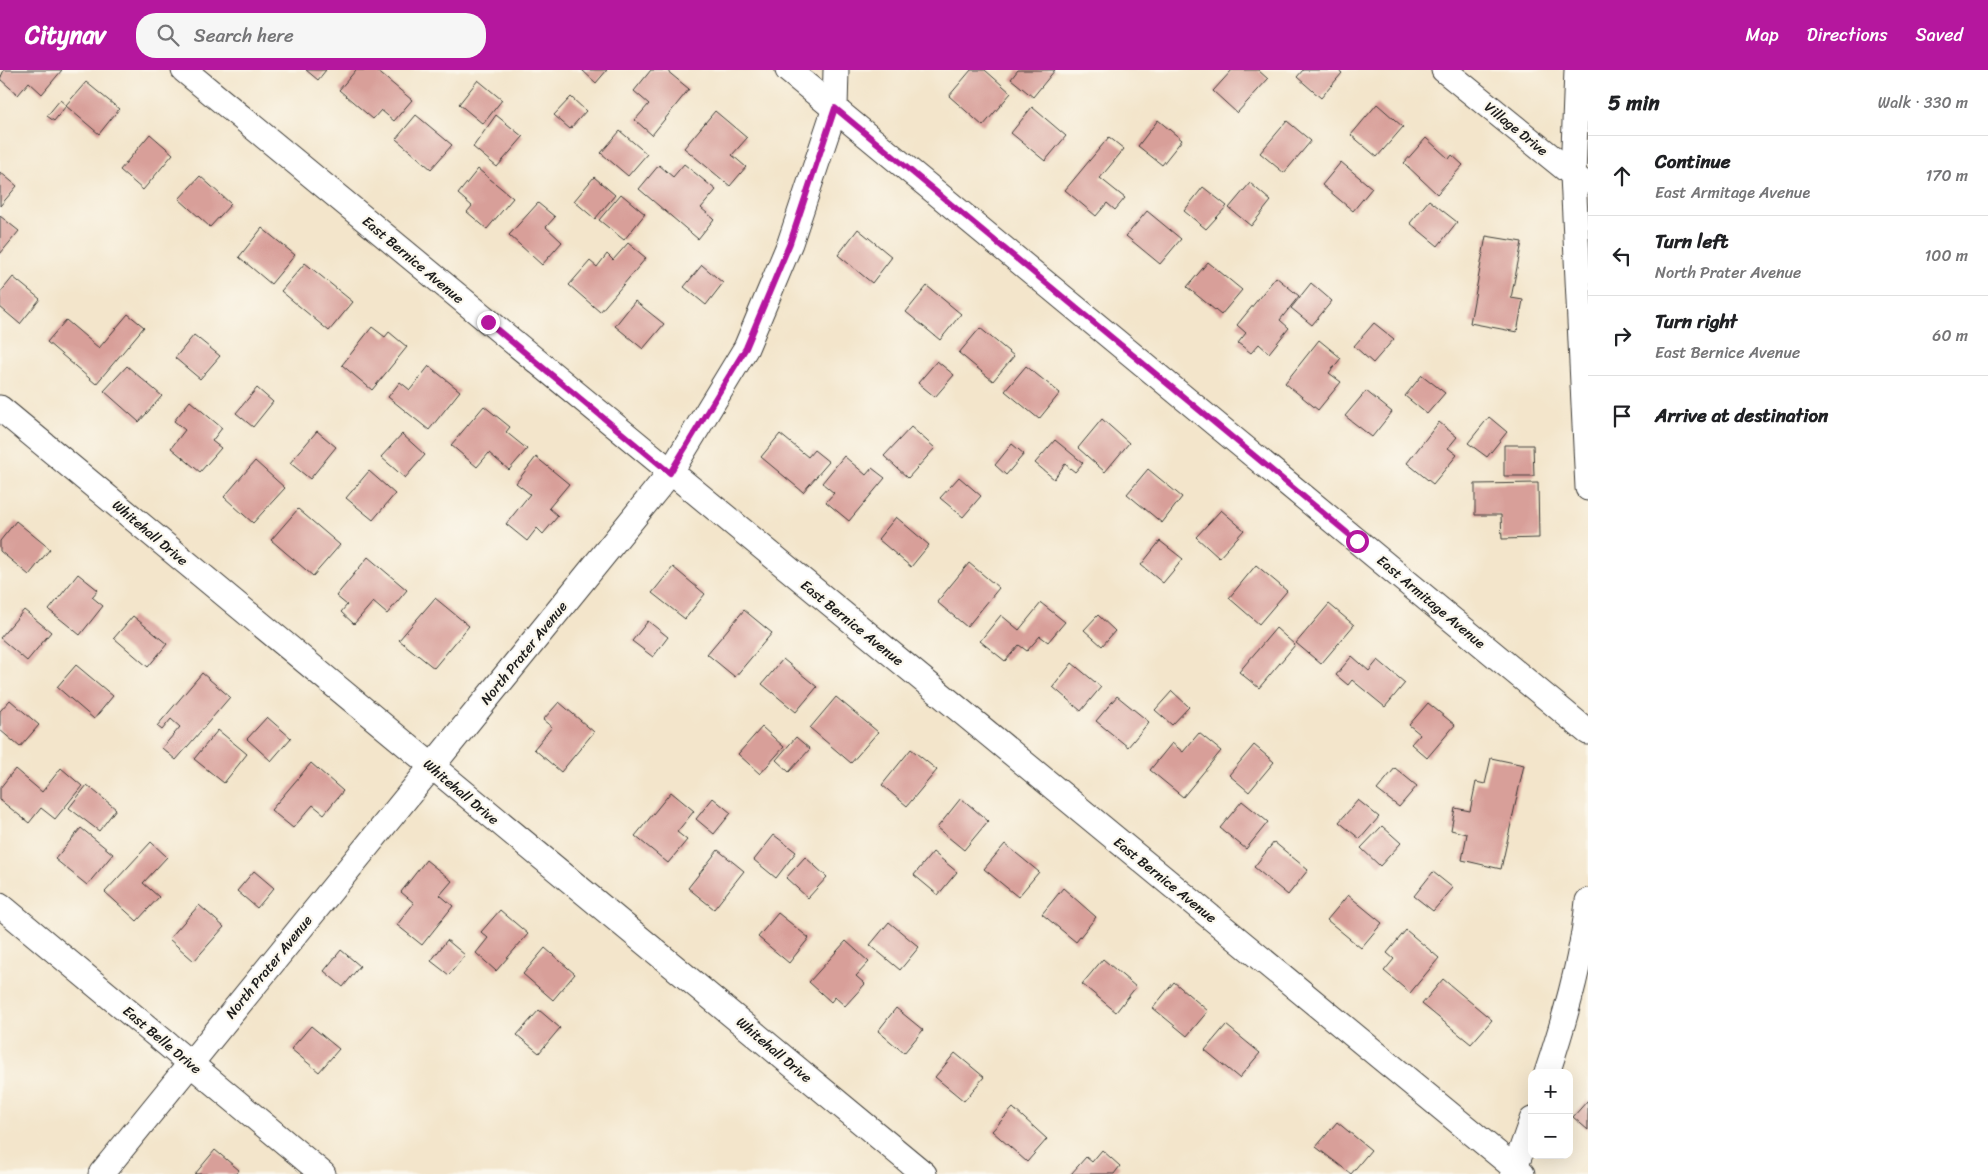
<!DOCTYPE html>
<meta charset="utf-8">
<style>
:root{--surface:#fff;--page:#f6f6f6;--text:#202124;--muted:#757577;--line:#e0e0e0;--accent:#b5179e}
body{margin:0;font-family:Sriracha,sans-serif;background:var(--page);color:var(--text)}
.controls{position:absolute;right:15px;bottom:15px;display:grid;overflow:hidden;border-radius:10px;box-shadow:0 5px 20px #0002}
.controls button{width:45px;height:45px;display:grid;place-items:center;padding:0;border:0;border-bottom:1px solid var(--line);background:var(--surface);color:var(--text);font:25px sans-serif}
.stop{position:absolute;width:15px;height:15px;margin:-11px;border:4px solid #b5179e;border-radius:50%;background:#fff}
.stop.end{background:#b5179e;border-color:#fff;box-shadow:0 1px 5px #0008}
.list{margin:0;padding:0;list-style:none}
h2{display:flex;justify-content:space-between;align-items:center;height:65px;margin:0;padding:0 20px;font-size:21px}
h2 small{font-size:16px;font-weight:400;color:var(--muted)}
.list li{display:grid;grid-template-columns:32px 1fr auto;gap:15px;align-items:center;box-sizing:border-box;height:80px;padding:0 20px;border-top:1px solid var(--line)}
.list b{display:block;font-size:19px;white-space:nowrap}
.list p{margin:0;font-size:16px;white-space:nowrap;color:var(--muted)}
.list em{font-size:16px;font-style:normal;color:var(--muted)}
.icon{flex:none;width:28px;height:28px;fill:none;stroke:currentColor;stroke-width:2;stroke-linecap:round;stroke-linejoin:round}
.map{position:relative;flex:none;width:1588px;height:1104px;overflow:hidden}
header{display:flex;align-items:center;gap:30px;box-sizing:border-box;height:70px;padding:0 25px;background:var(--accent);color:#fff}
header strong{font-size:24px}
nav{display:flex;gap:28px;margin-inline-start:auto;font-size:18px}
.search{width:350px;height:45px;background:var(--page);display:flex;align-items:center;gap:12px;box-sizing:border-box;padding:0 18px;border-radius:20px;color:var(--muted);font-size:19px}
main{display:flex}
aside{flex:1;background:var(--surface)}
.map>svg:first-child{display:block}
.building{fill:#d89f99}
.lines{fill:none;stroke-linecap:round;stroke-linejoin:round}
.minor-casing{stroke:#3c3a36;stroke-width:27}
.minor{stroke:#fff;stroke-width:25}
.route{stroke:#b5179e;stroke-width:6}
.labels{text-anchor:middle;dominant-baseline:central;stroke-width:4.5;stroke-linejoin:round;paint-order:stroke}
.street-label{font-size:14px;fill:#1c1c1c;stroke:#fbf7ec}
</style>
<header>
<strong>Citynav</strong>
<div class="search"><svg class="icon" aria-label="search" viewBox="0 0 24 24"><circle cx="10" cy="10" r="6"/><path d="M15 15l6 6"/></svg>Search here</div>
<nav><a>Map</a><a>Directions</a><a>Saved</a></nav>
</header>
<main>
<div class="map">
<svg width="1588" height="1104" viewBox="0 0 1588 1104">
<rect width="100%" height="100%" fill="#fbf7ec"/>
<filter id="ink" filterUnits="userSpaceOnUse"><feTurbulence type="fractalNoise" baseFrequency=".02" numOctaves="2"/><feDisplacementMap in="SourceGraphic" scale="10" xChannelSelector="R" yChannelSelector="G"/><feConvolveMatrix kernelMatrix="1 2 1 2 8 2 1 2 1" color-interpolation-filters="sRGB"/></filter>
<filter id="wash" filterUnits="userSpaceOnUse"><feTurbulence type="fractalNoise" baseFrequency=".0096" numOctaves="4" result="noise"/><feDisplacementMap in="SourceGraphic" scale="20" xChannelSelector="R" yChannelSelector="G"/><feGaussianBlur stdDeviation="1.12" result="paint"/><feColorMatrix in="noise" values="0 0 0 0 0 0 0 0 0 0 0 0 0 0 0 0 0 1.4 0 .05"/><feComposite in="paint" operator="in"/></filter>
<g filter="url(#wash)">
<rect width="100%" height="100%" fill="#f3e5cb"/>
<g id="blocks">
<g class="building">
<polygon points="4,0 62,0 42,24 29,12 18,25 0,9"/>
<polygon points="306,0 326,0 318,10"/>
<polygon points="356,0 376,0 412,30 394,51 381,40 373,49 339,20"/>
<polygon points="582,0 607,0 596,13"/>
<polygon points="651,0 666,0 689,19 652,65 635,50 649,34 634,21"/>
<polygon points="971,0 985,0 1011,23 983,56 949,26"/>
<polygon points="1018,0 1055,0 1033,27 1011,9"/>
<polygon points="1232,0 1258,0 1268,9 1237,43 1213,21"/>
<polygon points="1303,0 1338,0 1342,3 1321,28 1297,7"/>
<polygon points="478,10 502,30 483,54 459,34"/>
<polygon points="86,12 119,39 99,64 66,36 54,51 47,46 60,30 66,35"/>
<polygon points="571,27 586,41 570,59 554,45"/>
<polygon points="1377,34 1403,57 1377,87 1351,65"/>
<polygon points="1032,37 1066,66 1045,91 1011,63"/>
<polygon points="715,41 747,68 732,85 746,97 730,116 684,78"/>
<polygon points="416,45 452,75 431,99 396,69"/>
<polygon points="496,45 523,67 497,97 473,77"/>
<polygon points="1158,50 1182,70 1162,95 1138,76"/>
<polygon points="1287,51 1311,71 1284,103 1260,83"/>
<polygon points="620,61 647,84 628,106 601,83"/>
<polygon points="150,64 173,84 143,120 120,100"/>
<polygon points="1109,67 1124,79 1100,108 1125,128 1115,140 1107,133 1096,146 1065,120"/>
<polygon points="1426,68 1449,89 1452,85 1463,95 1437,124 1404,93"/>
<polygon points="1341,92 1372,118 1353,141 1322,115"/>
<polygon points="684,94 716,120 701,138 714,149 698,169 639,119 659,95 673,107"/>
<polygon points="478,99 513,128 487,159 467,142 472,136 458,124"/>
<polygon points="0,102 17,116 0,136"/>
<polygon points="200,106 231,134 210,157 179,129"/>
<polygon points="594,107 615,125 595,149 574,131"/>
<polygon points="1250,113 1271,131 1251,156 1229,138"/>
<polygon points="1203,117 1227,136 1206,159 1184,141"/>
<polygon points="621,124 645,144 624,170 599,150"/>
<polygon points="1429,130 1457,152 1438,176 1410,153"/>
<polygon points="538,133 555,147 546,157 562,172 542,195 509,165"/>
<polygon points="1147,141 1181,169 1160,194 1126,166"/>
<polygon points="0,146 19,161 0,184"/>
<polygon points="262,158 295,185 271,214 239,187"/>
<polygon points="858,159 892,187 872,213 838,185"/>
<polygon points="1486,166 1522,172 1511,228 1523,230 1517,262 1470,253"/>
<polygon points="628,173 646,188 600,242 569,215 590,191 597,197 607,184 613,190"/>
<polygon points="1208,192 1242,220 1221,245 1187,217"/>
<polygon points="305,193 353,232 329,261 281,221"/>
<polygon points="702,195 723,213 706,235 684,217"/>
<polygon points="13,207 40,229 20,254 0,237 0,223"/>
<polygon points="1276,207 1299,226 1280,250 1289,258 1269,283 1259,274 1251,283 1238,273 1246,263 1237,255"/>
<polygon points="1311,213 1332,231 1312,255 1291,238"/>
<polygon points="927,216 961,244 940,270 906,242"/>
<polygon points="635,231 664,254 643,279 615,256"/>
<polygon points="128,244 144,257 96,314 47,272 66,250 99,278"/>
<polygon points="1374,253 1394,269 1373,293 1354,276"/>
<polygon points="372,257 385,267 389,262 407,277 372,320 342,295"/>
<polygon points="980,258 1014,286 993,311 959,283"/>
<polygon points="194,265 220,286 200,309 175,288"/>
<polygon points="1319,270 1341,288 1329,303 1341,312 1318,340 1285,313"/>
<polygon points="937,291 954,305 935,327 918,313"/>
<polygon points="127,296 162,326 139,352 104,321"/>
<polygon points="429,296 460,321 429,360 388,327 400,312 410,320"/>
<polygon points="1026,296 1060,323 1039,349 1005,321"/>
<polygon points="1422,305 1445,323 1427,344 1405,326"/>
<polygon points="257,318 273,332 253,357 236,343"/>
<polygon points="1366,321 1392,342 1372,367 1345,346"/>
<polygon points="190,331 222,358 212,371 221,378 200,402 171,378 185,360 174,351"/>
<polygon points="484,336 510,357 506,362 527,379 509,400 489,383 477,397 451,375"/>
<polygon points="1489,347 1507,362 1487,387 1468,373"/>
<polygon points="1102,349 1129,373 1105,402 1078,378"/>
<polygon points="1439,352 1457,367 1448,378 1457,385 1433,414 1407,393"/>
<polygon points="911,357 935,378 908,408 884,386"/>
<polygon points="317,361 336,377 310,409 290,393"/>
<polygon points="402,364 425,385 405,408 381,387"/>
<polygon points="780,364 808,387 814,380 829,392 803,422 761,387"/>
<polygon points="1055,370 1083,393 1075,402 1065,394 1054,409 1035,393"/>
<polygon points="1012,374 1024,384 1006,405 995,395"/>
<polygon points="1504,375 1533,375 1534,406 1504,406"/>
<polygon points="844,386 866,405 872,398 885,408 849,451 826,432 834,423 822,413"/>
<polygon points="536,387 569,414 549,438 558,446 543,464 537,458 527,471 506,454 530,424 516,413"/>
<polygon points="255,391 285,418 253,453 224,427"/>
<polygon points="1148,399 1182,427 1162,453 1127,424"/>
<polygon points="369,401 395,424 373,450 346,428"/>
<polygon points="959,407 981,426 963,447 940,428"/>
<polygon points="1538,413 1539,468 1502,469 1501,445 1475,445 1475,414"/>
<polygon points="298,439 340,475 313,506 271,470"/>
<polygon points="1221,440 1244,460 1219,488 1196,467"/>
<polygon points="896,447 929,475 911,497 878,469"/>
<polygon points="16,451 50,479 29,505 0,481 0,471"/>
<polygon points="1160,471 1183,489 1163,513 1141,495"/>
<polygon points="368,487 407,520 387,544 373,532 354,554 341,542 347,535 336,526"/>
<polygon points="969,493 999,518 967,557 937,532"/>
<polygon points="1256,495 1287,521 1259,554 1229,528"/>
<polygon points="673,497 705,524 685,549 652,523"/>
<polygon points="78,504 98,520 92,527 103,536 80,565 49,540"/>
<polygon points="435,528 469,556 434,598 399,570"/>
<polygon points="1041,533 1065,552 1048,572 1040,566 1027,581 1019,575 1005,591 980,571 1001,545 1019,560"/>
<polygon points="1329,534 1354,555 1321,594 1296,573"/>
<polygon points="24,540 51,562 27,591 0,568"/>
<polygon points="744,540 772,563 735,607 707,584"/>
<polygon points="1098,545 1115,561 1102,576 1084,560"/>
<polygon points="133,546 167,574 148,597 114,568"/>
<polygon points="648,551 668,567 653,587 632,571"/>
<polygon points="1276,558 1295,575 1259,618 1239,602"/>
<polygon points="1352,586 1369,601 1378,590 1405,613 1385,637 1352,610 1348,615 1336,605"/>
<polygon points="783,589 817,617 796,642 762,614"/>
<polygon points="1072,593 1101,617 1081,641 1053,617"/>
<polygon points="76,595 113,626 94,649 57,617"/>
<polygon points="202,603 230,627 176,690 162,678 180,657 171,649 162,660 157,656"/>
<polygon points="1172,621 1189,637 1172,655 1155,640"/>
<polygon points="1117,626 1149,652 1128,677 1096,651"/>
<polygon points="836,627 878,662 851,693 810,658"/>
<polygon points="10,630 39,655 20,677 0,660 0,641"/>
<polygon points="559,632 594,662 561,702 534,679 552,657 543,650"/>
<polygon points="1428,633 1455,655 1427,688 1411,674 1420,664 1409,655"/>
<polygon points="267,647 291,668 271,691 247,669"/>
<polygon points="762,657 784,677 760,704 738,684"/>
<polygon points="218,660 247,684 224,713 194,689"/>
<polygon points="1199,663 1221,681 1183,727 1150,700 1172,673 1183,682"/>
<polygon points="796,667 810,679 789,702 776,690"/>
<polygon points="1254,675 1274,692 1249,722 1229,705"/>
<polygon points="911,679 937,700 907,736 882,715"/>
<polygon points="1491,688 1524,695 1501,799 1462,790 1467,764 1451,760 1455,738 1470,741 1476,712 1485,714"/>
<polygon points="311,693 343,721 324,744 313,735 293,758 271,740"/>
<polygon points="61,698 82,716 55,749 41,738 29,753 0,730 0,718 15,699 42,722"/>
<polygon points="1395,698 1417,716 1399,737 1377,720"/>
<polygon points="87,715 116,739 99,761 69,738"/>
<polygon points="671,722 694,741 677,762 687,770 668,793 635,766"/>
<polygon points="713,728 731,743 714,764 696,749"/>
<polygon points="961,728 988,751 964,780 937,758"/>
<polygon points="1358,730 1379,747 1360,769 1339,752"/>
<polygon points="1242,731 1268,752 1246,779 1220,758"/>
<polygon points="1382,756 1401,773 1380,796 1361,778"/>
<polygon points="81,758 113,784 87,815 55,789"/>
<polygon points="774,765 796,782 776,808 754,790"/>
<polygon points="151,772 167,787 143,813 159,827 137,851 105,822"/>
<polygon points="1274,772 1308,800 1288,825 1254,797"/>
<polygon points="1005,774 1039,802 1018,827 984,799"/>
<polygon points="718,780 744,801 714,839 688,818"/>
<polygon points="933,782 957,802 938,825 914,805"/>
<polygon points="805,787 827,807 808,828 786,808"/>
<polygon points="426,790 452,811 440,825 453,836 422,875 397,855 414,833 401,822"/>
<polygon points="254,801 274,818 257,838 237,821"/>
<polygon points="1433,802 1453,818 1433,841 1414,826"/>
<polygon points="1063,818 1096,847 1076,872 1042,844"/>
<polygon points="1348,825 1382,853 1361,878 1327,850"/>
<polygon points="199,835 224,857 194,891 169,869"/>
<polygon points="500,840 528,864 496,901 476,883 488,868 481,862"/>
<polygon points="778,843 809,868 789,893 758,867"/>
<polygon points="889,852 919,877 900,900 870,875"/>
<polygon points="1406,860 1439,888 1410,923 1384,901 1394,889 1387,883"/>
<polygon points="447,870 465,885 449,905 431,891"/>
<polygon points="846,871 869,892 856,906 865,914 845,936 835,927 831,932 809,912"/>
<polygon points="545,878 575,904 553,930 523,904"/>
<polygon points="341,880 360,896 343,917 324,901"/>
<polygon points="1103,889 1136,917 1116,942 1082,914"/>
<polygon points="1443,909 1492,950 1471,974 1422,934"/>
<polygon points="1174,912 1208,941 1187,966 1153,938"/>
<polygon points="896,938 923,960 904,983 878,961"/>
<polygon points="539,940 560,958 539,983 517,965"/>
<polygon points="1226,955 1260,983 1239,1008 1205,980"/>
<polygon points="311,956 339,979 319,1002 291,979"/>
<polygon points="955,983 984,1007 964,1031 935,1007"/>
<polygon points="1588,1030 1588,1060 1573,1047"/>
<polygon points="1013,1038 1047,1069 1027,1092 992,1061"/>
<polygon points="1337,1052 1371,1080 1351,1104 1316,1077"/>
<polygon points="215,1080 239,1100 236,1104 195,1104"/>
<polygon points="1102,1080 1120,1096 1114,1104 1071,1104 1086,1087 1092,1092"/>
</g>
</g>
</g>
<g filter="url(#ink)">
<use href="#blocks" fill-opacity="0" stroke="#3c3a36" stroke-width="1"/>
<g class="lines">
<defs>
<g id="minor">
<polyline points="184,0 1522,1104"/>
<polyline points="788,0 1588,662"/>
<polyline points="1444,0 1582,112"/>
<polyline points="1577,0 1573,105 1588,418"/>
<polyline points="0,338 924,1104"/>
<polyline points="0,835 323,1104"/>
<path d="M1547,1003C1565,949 1583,887 1588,831"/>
<polyline points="101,1104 670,403 746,278 790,173 835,38 836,0"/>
<polyline points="1513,1104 1532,1050"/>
</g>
</defs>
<use href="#minor" class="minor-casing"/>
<use href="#minor" class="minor"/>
</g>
</g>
<g class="lines" filter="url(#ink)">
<polyline class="route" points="488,252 670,403 746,278 790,173 835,38 1357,471"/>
</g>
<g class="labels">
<g class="street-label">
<text transform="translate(1516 59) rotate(39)">Village Drive</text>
<text transform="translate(413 190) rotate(40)">East Bernice Avenue</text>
<text transform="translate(150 463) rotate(40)">Whitehall Drive</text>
<text transform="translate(1431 532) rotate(40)">East Armitage Avenue</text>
<text transform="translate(852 553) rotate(39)">East Bernice Avenue</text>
<text transform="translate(524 583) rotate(-51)">North Prater Avenue</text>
<text transform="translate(461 722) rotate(40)">Whitehall Drive</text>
<text transform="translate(1165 810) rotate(39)">East Bernice Avenue</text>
<text transform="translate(269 897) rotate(-51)">North Prater Avenue</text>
<text transform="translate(162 970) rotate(40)">East Belle Drive</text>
<text transform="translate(774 980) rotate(40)">Whitehall Drive</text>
</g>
</g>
</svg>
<div class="controls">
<button>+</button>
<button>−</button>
</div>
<div class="stop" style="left:1357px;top:471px"></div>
<div class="stop end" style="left:488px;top:252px"></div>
</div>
<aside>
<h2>5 min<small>Walk · 330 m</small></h2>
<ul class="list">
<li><svg class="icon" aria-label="ahead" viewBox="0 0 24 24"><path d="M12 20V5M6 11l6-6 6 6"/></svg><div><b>Continue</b><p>East Armitage Avenue</p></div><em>170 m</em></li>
<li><svg class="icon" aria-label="left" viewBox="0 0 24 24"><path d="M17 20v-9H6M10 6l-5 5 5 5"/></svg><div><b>Turn left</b><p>North Prater Avenue</p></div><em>100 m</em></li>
<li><svg class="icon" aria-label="right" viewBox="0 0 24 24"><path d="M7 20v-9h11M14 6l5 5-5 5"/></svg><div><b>Turn right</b><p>East Bernice Avenue</p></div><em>60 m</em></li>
<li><svg class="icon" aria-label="arrive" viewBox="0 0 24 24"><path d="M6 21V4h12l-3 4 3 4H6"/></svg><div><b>Arrive at destination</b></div></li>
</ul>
</aside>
</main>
